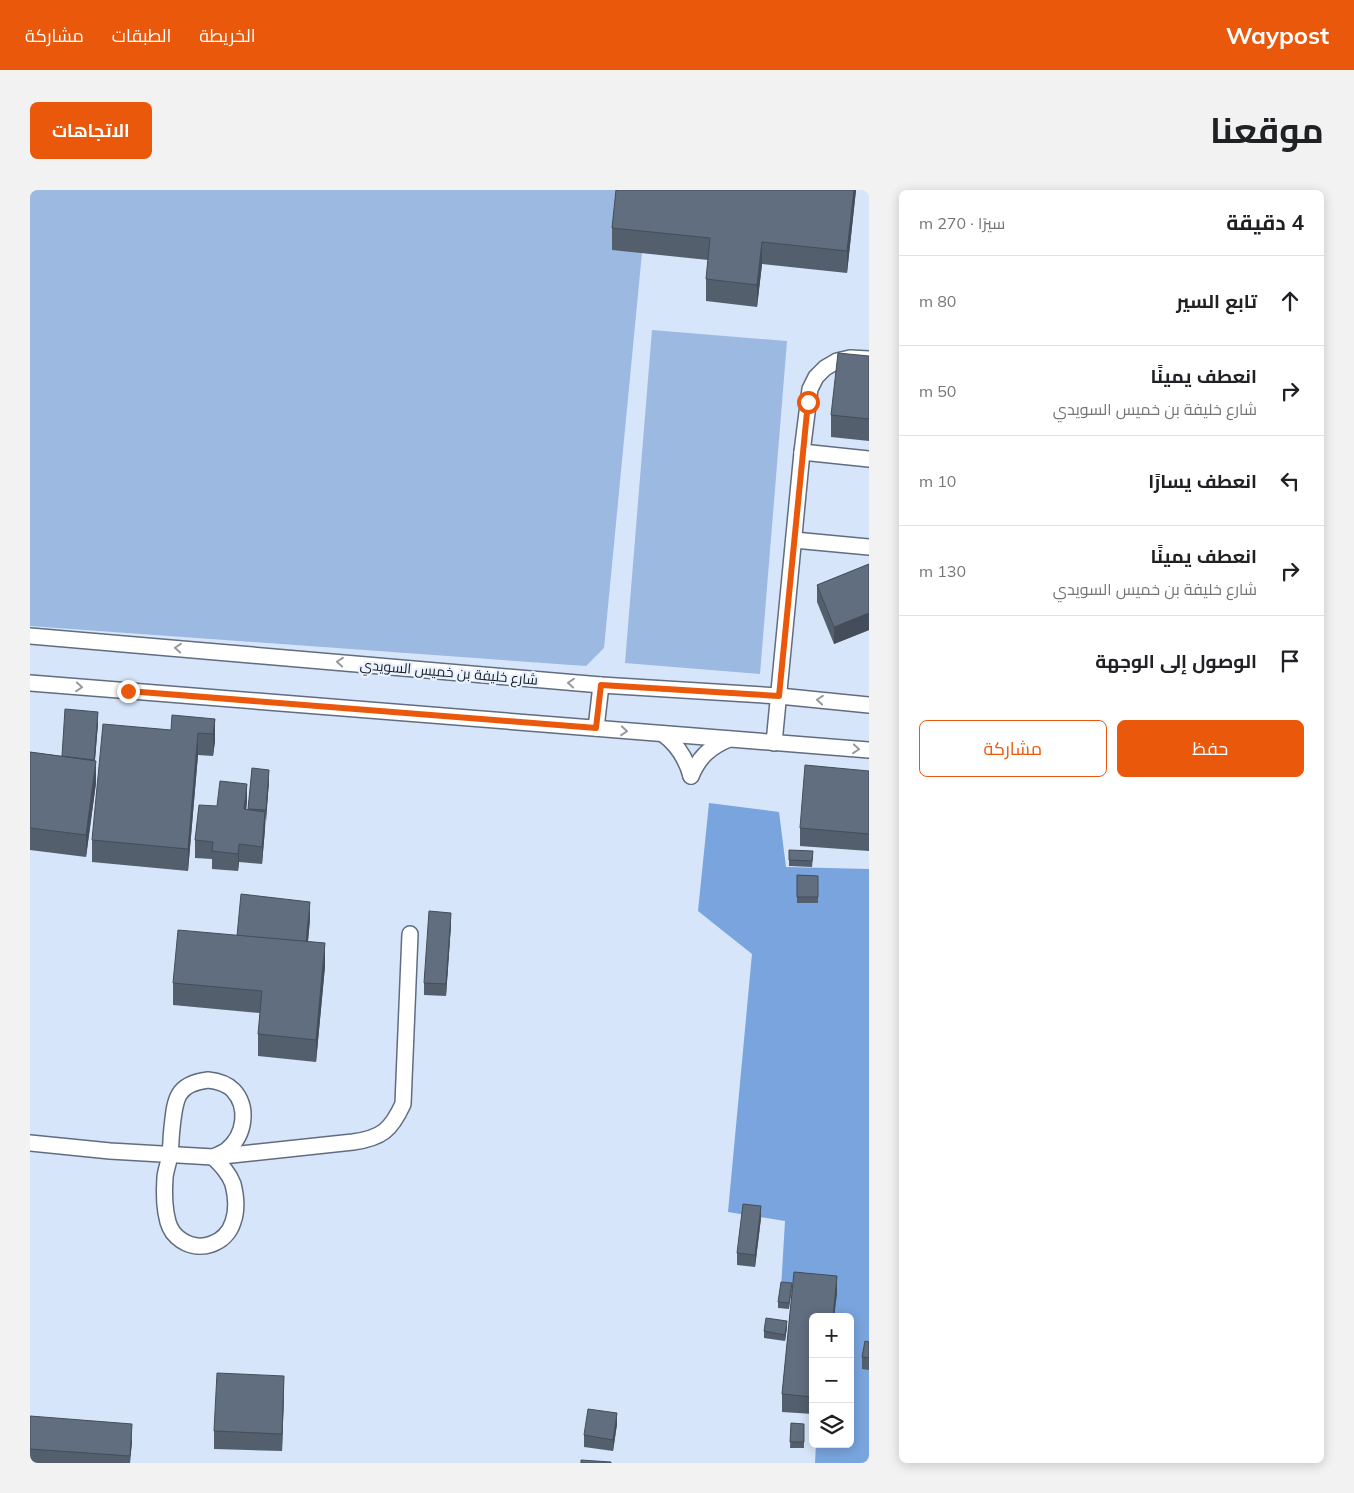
<!DOCTYPE html>
<html lang="ar">
<meta charset="utf-8">
<style>
:root{--surface:#fff;--page:#f2f2f2;--text:#202124;--muted:#757577;--line:#e0e0e0;--accent:#ea580c}
body{margin:0;font-family:Mulish,Cairo,sans-serif;background:var(--page);color:var(--text);direction:rtl}
.controls{position:absolute;right:15px;bottom:15px;display:grid;overflow:hidden;border-radius:8px;box-shadow:0 2px 12px #0003}
.controls button{width:45px;height:45px;display:grid;place-items:center;padding:0;border:0;border-bottom:1px solid var(--line);background:var(--surface);color:var(--text);font:25px sans-serif}
.stop{position:absolute;width:15px;height:15px;margin:-11px;border:4px solid #ea580c;border-radius:50%;background:#fff}
.stop.end{background:#ea580c;border-color:#fff;box-shadow:0 1px 5px #0008}
.list{margin:0;padding:0;list-style:none}
h2{display:flex;justify-content:space-between;align-items:center;height:65px;margin:0;padding:0 20px;font-size:21px}
h2 small{font-size:16px;font-weight:400;color:var(--muted)}
.list li{display:grid;grid-template-columns:32px 1fr auto;gap:15px;align-items:center;box-sizing:border-box;height:90px;padding:0 20px;border-top:1px solid var(--line)}
.list b{display:block;font-size:19px;white-space:nowrap}
.list p{margin:0;font-size:16px;white-space:nowrap;color:var(--muted)}
.list em{font-size:16px;font-style:normal;color:var(--muted)}
.actions{display:flex;gap:10px;padding:15px 20px}
.actions a{flex:1;padding:11px 0;border:1px solid var(--accent);border-radius:8px;text-align:center;font-size:18px;color:var(--accent)}
.actions .main{background:var(--accent);color:#fff}
.icon{flex:none;width:28px;height:28px;fill:none;stroke:currentColor;stroke-width:2;stroke-linecap:round;stroke-linejoin:round}
.map{position:relative;flex:none;width:839px;height:1273px;overflow:hidden;direction:ltr;border-radius:8px}
header{display:flex;align-items:center;gap:30px;box-sizing:border-box;height:70px;padding:0 25px;background:var(--accent);color:#fff}
header strong{font-size:24px}
nav{display:flex;gap:28px;margin-inline-start:auto;font-size:18px}
.intro{display:flex;align-items:center;justify-content:space-between;box-sizing:border-box;height:120px;padding:0 30px}
h1{margin:0;font-size:35px}
.button{padding:12px 22px;border-radius:8px;background:var(--accent);color:#fff;font-size:18px;font-weight:700}
main{display:flex;gap:30px;padding:0 30px}
aside{flex:1;background:var(--surface);border-radius:8px;box-shadow:0 2px 12px #0003}
.map>svg:first-child{display:block}
.green{fill:#9bb9e1}
.forest{fill:#79a4dd}
.lines{fill:none;stroke-linecap:round;stroke-linejoin:round}
.lane-casing{stroke:#606d7e;stroke-width:18}
.lane{stroke:#fff;stroke-width:15}
.wall{fill:#535f6d}
.shaded-wall{fill:#444d59}
.building{fill:#616e7f;stroke:#444d59}
.oneway{stroke:#97999c}
.route{stroke:#ea580c;stroke-width:6}
.labels{text-anchor:middle;dominant-baseline:central;stroke-width:4.5;stroke-linejoin:round;paint-order:stroke}
.street-label{font-size:14px;fill:#171c23;stroke:#e9f2fe}
</style>
<header>
<strong>Waypost</strong>
<nav><a>الخريطة</a><a>الطبقات</a><a>مشاركة</a></nav>
</header>
<div class="intro"><h1>موقعنا</h1><a class="button">الاتجاهات</a></div>
<main>
<aside>
<h2>4 دقيقة<small>سيرًا · 270 m</small></h2>
<ul class="list">
<li><svg class="icon" aria-label="ahead" viewBox="0 0 24 24"><path d="M12 20V5M6 11l6-6 6 6"/></svg><div><b>تابع السير</b></div><em>80 m</em></li>
<li><svg class="icon" aria-label="right" viewBox="0 0 24 24"><path d="M7 20v-9h11M14 6l5 5-5 5"/></svg><div><b>انعطف يمينًا</b><p>شارع خليفة بن خميس السويدي</p></div><em>50 m</em></li>
<li><svg class="icon" aria-label="left" viewBox="0 0 24 24"><path d="M17 20v-9H6M10 6l-5 5 5 5"/></svg><div><b>انعطف يسارًا</b></div><em>10 m</em></li>
<li><svg class="icon" aria-label="right" viewBox="0 0 24 24"><path d="M7 20v-9h11M14 6l5 5-5 5"/></svg><div><b>انعطف يمينًا</b><p>شارع خليفة بن خميس السويدي</p></div><em>130 m</em></li>
<li><svg class="icon" aria-label="arrive" viewBox="0 0 24 24"><path d="M6 21V4h12l-3 4 3 4H6"/></svg><div><b>الوصول إلى الوجهة</b></div></li>
</ul>
<div class="actions"><a class="main">حفظ</a><a>مشاركة</a></div>
</aside>
<div class="map">
<svg width="839" height="1273" viewBox="0 0 839 1273">
<rect width="100%" height="100%" fill="#d6e5f9"/>
<g class="green">
<polygon points="0,0 618,0 574,458 556,476 0,436"/>
<polygon points="622,140 757,151 730,484 595,473"/>
</g>
<polygon class="forest" points="679,613 749,622 756,677 839,679 839,1273 785,1273 786,1254 820,1254 820,1127 794,1127 795,1113 751,1099 755,1031 698,1022 722,764 668,721"/>
<g class="lines">
<defs>
<g id="lane">
<polyline points="772,262 839,269"/>
<polyline points="764,350 839,357"/>
<polyline points="0,446 571,495 749,506 839,515"/>
<polyline points="0,493 839,560"/>
<polyline points="566,538 571,495"/>
<path d="M633,544C648,555 656,568 661,586"/>
<polyline points="744,553 772,262 780,199 786,187 795,178 807,171 820,168 839,169"/>
<path d="M661,586C669,567 680,557 699,549"/>
<path d="M178,890C187,891 196,893 203,900C219,917 215,945 197,960C193,963 188,965 183,967C191,975 199,983 203,994C206,1006 207,1021 203,1032C196,1054 170,1063 151,1050C145,1046 140,1039 138,1032C134,1018 134,1001 135,987C136,979 139,972 140,964C141,955 141,946 142,938C145,909 146,894 178,890Z"/>
<path d="M0,953L80,961L183,967L323,952C352,948 361,940 373,914L380,744"/>
</g>
</defs>
<use href="#lane" class="lane-casing"/>
<use href="#lane" class="lane"/>
</g>
<g class="wall">
<polygon points="826,0 817,83 732,74 727,117 676,111 676,89 678,70 582,60 582,38"/>
<polygon points="839,166 839,251 801,247 801,225"/>
<polygon points="839,374 839,440 804,454 787,412 787,395"/>
<polygon points="185,529 185,551 183,566 168,565 158,681 62,672 62,650 141,540"/>
<polygon points="68,533 65,570 66,593 56,667 0,660 0,562 32,566"/>
<polygon points="222,578 239,591 232,674 209,672 208,681 182,679 182,669 165,668 165,650 187,616 217,611 216,620 218,620"/>
<polygon points="839,581 839,661 770,656 770,638"/>
<polygon points="759,660 783,667 782,677 759,676"/>
<polygon points="767,685 788,686 788,713 767,713"/>
<polygon points="280,729 278,752 295,776 286,872 228,866 228,844 230,823 143,815 143,793 207,746"/>
<polygon points="421,735 416,806 394,805 394,793"/>
<polygon points="731,1028 725,1077 707,1075 707,1063"/>
<polygon points="764,1082 807,1086 807,1103 804,1127 783,1127 783,1224 752,1222 752,1204"/>
<polygon points="762,1099 759,1119 748,1118 748,1112"/>
<polygon points="757,1137 755,1151 734,1148 734,1141"/>
<polygon points="839,1152 839,1180 832,1179 832,1167"/>
<polygon points="254,1203 252,1261 184,1259 184,1241"/>
<polygon points="0,1226 102,1251 100,1273 0,1273"/>
<polygon points="761,1233 774,1234 774,1258 760,1258"/>
<polygon points="587,1234 583,1261 554,1257 554,1245"/>
</g>
<g class="shaded-wall">
<polygon points="824,0 826,0 817,83 817,61"/>
<polygon points="732,52 732,74 727,117 727,95"/>
<polygon points="839,423 839,440 804,454 804,437"/>
<polygon points="68,522 68,533 64,582 66,571 66,593 56,667 56,645 64,573"/>
<polygon points="185,529 185,551 183,566 183,544"/>
<polygon points="168,543 168,565 158,681 158,659"/>
<polygon points="239,580 239,591 236,632 236,620"/>
<polygon points="217,594 217,611 214,637 214,619"/>
<polygon points="235,622 235,639 232,674 232,657"/>
<polygon points="209,654 209,672 208,681 208,664"/>
<polygon points="280,712 280,729 276,771 276,754"/>
<polygon points="421,723 421,735 416,806 416,794"/>
<polygon points="295,753 295,776 286,872 286,850"/>
<polygon points="731,1016 731,1028 725,1077 725,1065"/>
<polygon points="807,1086 807,1103 804,1127 803,1127"/>
<polygon points="757,1131 757,1137 755,1151 755,1145"/>
<polygon points="254,1186 254,1203 252,1261 252,1244"/>
<polygon points="587,1223 587,1234 583,1261 583,1250"/>
<polygon points="102,1234 102,1251 100,1273"/>
</g>
<g class="building">
<polygon points="586,0 824,0 817,61 732,52 727,95 676,89 680,48 582,38"/>
<polygon points="808,163 839,166 839,229 801,225"/>
<polygon points="839,374 839,423 804,437 787,395"/>
<polygon points="35,519 68,522 64,570 32,566"/>
<polygon points="142,525 185,529 183,544 168,543 158,659 62,650 73,534 141,540"/>
<polygon points="0,562 66,571 56,645 0,638"/>
<polygon points="775,575 839,581 839,644 770,638"/>
<polygon points="222,578 239,580 236,620 218,619"/>
<polygon points="190,591 217,594 214,619 235,622 232,657 209,654 208,664 182,661 183,652 165,650 169,615 187,616"/>
<polygon points="759,660 783,661 782,671 759,670"/>
<polygon points="767,685 788,686 788,707 767,707"/>
<polygon points="211,704 280,712 276,752 207,746"/>
<polygon points="399,721 421,723 416,794 394,793"/>
<polygon points="148,740 295,753 286,850 228,844 232,801 143,793"/>
<polygon points="713,1014 731,1016 725,1065 707,1063"/>
<polygon points="764,1082 807,1086 803,1127 783,1127 783,1207 752,1204"/>
<polygon points="751,1092 762,1093 759,1113 748,1112"/>
<polygon points="736,1128 757,1131 755,1145 734,1141"/>
<polygon points="835,1151 839,1152 839,1168 832,1167"/>
<polygon points="187,1183 254,1186 252,1244 184,1241"/>
<polygon points="558,1219 587,1223 583,1250 554,1245"/>
<polygon points="0,1226 102,1234 100,1266 0,1259"/>
<polygon points="761,1233 774,1234 774,1252 760,1252"/>
<polygon points="551,1270 581,1272 581,1273 551,1273"/>
</g>
<defs><path id="oneway-chevron" d="M-2-3.5L2.5 0L-2 3.5" fill="none" stroke-width="1.6" stroke-linecap="round" stroke-linejoin="round" transform="scale(1.25)"/></defs>
<g class="oneway">
<use href="#oneway-chevron" transform="translate(148 458) rotate(-175)"/>
<use href="#oneway-chevron" transform="translate(310 472) rotate(-175)"/>
<use href="#oneway-chevron" transform="translate(541 493) rotate(-175)"/>
<use href="#oneway-chevron" transform="translate(49 497) rotate(5)"/>
<use href="#oneway-chevron" transform="translate(790 510) rotate(-175)"/>
<use href="#oneway-chevron" transform="translate(594 541) rotate(5)"/>
<use href="#oneway-chevron" transform="translate(826 559) rotate(5)"/>
</g>
<g class="lines">
<polyline class="route" points="98,501 566,538 571,495 749,506 778,212"/>
</g>
<g class="labels">
<g class="street-label">
<text transform="translate(419 482) rotate(5)">شارع خليفة بن خميس السويدي</text>
</g>
</g>
</svg>
<div class="controls">
<button>+</button>
<button>−</button>
<button><svg class="icon" aria-label="layers" viewBox="0 0 24 24"><path d="M12 4l9 5-9 5-9-5zM3 14l9 5 9-5"/></svg></button>
</div>
<div class="stop" style="left:778px;top:212px"></div>
<div class="stop end" style="left:98px;top:501px"></div>
</div>
</main>
